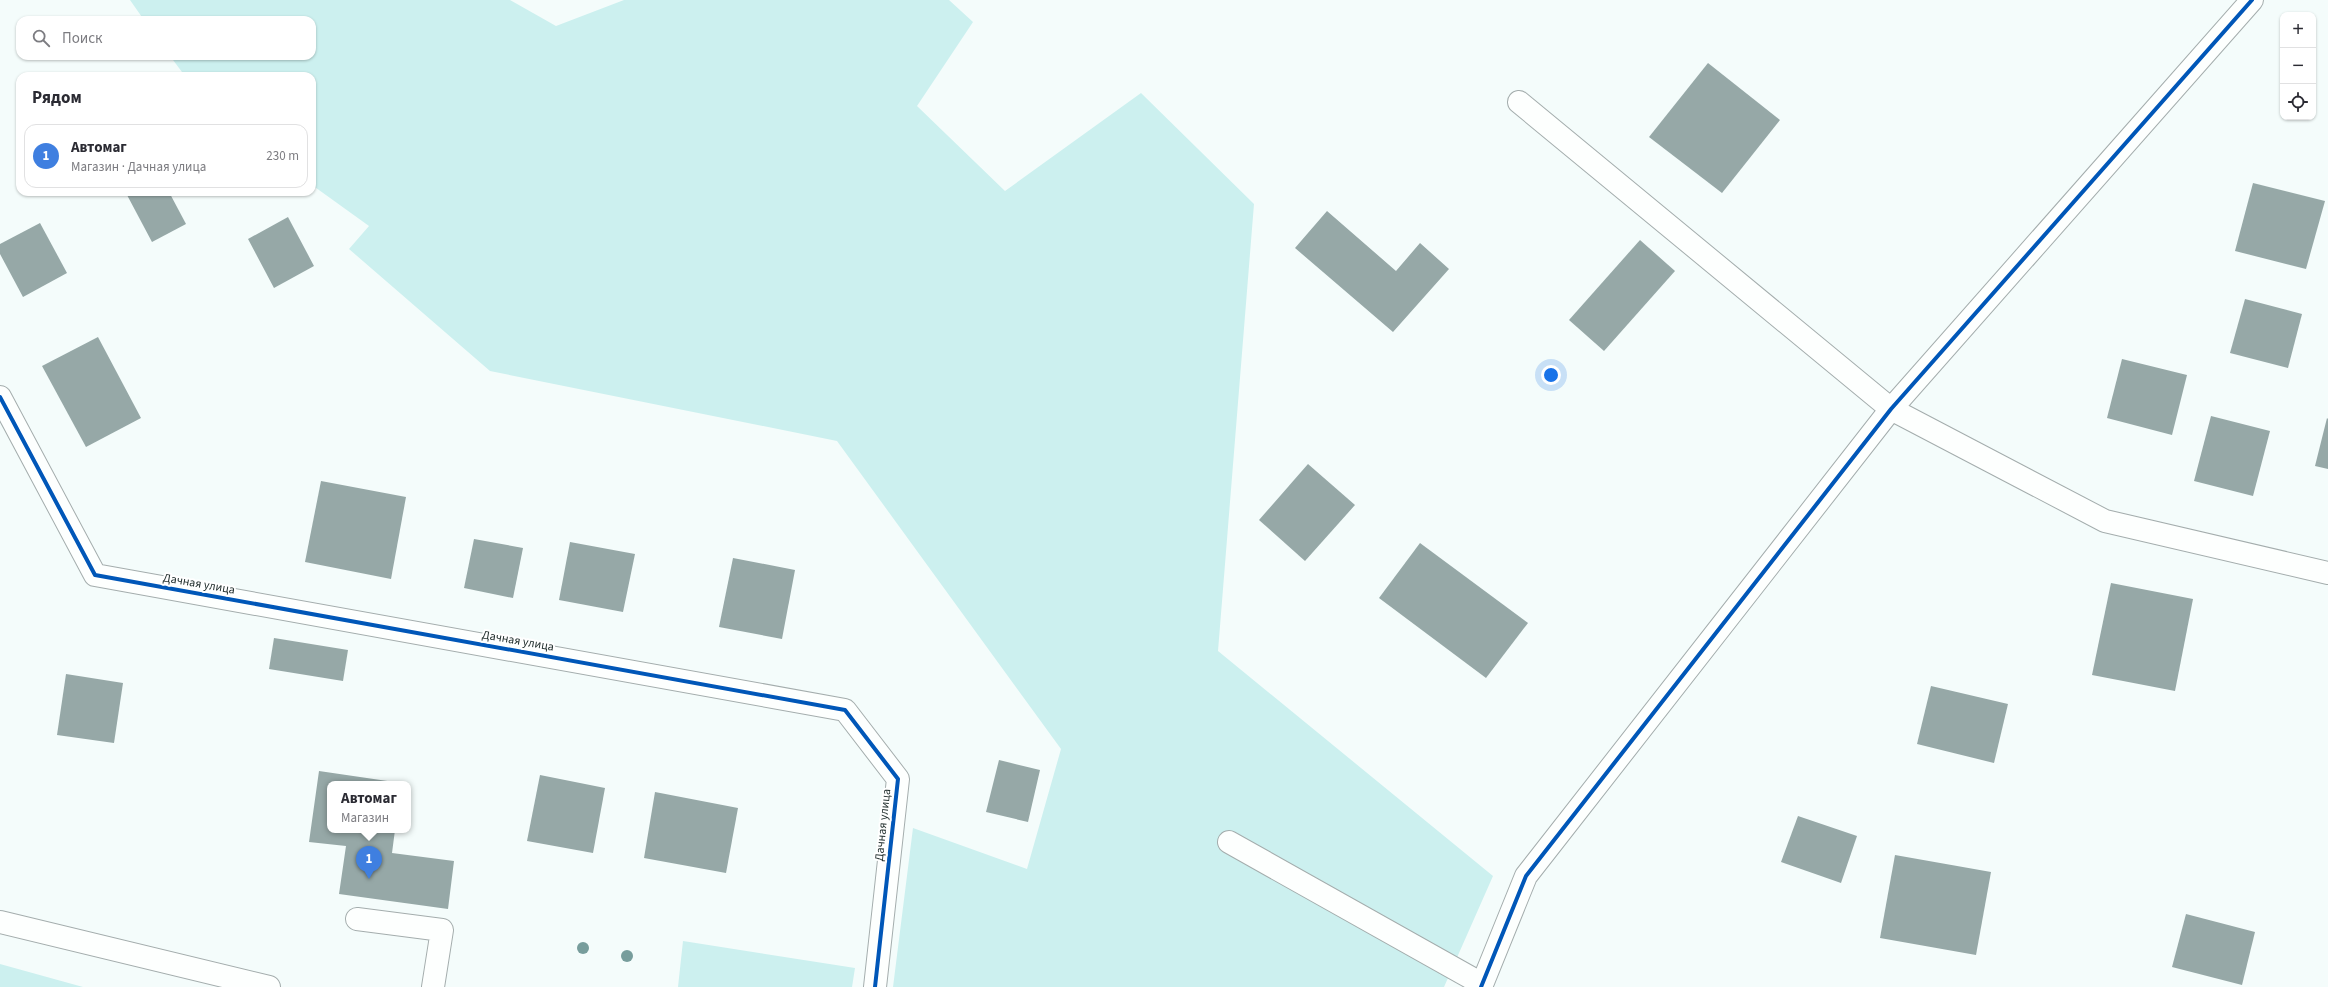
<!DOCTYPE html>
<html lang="ru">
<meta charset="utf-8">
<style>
:root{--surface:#fff;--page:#f2f2f3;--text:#2b2b33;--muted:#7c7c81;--line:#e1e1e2;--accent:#d93025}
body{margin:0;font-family:"Source Sans 3",sans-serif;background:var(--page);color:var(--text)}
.controls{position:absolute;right:12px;top:12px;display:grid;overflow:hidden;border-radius:8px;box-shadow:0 1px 3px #0004}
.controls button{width:36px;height:36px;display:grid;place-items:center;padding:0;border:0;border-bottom:1px solid var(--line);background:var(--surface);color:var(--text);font:20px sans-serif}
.you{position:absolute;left:1551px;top:375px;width:14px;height:14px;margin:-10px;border:3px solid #fff;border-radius:50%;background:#1a73e8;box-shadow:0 0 0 6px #1a73e833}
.badge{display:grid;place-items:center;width:26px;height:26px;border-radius:50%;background:var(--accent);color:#fff;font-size:13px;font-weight:700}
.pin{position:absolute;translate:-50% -33px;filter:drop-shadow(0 1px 2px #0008)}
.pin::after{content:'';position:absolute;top:21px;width:14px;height:12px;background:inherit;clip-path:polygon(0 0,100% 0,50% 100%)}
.popup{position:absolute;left:327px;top:781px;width:84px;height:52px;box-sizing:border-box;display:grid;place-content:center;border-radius:8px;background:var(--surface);filter:drop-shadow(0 1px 3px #0005);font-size:13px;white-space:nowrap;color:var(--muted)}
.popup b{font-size:15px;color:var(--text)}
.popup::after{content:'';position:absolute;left:50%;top:100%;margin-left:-8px;border:8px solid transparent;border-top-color:var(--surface)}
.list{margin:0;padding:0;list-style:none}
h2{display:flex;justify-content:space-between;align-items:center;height:52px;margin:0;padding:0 16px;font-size:17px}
h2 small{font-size:13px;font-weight:400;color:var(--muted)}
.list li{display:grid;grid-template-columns:26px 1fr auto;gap:12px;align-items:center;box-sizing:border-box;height:64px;margin:0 8px 8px;padding:0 8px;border:1px solid var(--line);border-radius:12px}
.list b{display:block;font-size:15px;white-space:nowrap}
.list p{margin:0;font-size:13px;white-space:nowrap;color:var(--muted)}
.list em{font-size:13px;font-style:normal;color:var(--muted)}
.icon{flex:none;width:22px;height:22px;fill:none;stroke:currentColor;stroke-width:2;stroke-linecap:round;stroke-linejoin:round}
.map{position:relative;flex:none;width:2328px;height:987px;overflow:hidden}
.search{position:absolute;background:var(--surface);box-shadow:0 1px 3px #0004;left:16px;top:16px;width:300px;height:44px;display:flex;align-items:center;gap:10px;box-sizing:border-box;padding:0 14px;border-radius:12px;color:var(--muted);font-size:15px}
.panel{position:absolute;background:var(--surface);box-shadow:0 1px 3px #0004;left:16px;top:72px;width:300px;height:124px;border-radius:12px}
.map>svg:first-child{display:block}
.green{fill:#ccf0ef}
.building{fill:#96a8a7}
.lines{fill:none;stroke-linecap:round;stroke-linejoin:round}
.minor-casing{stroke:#a4adad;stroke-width:24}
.major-casing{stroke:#a4adad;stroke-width:24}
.minor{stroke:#fdfffe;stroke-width:22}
.major{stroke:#fdfffe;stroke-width:22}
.cycleway-casing{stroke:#fff;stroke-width:6}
.cycleway{stroke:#0057b8;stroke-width:4}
.tree{fill:#779d9c}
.labels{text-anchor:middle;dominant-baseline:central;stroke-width:4;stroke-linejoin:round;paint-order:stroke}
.street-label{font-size:12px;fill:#222f2e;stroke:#fff}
</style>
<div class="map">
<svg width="2328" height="987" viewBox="0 0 2328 987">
<rect width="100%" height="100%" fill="#f4fcfb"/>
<g class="green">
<polygon points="130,0 510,0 556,26 624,0 949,0 973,22 917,106 1005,191 1141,93 1254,204 1218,651 1493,876 1444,987 893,987 913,828 1027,869 1061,749 837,441 490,371 349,249 369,226 312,185 312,76 185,76 170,56 312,56 312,20 144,20"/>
<polygon points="683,941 855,968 852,987 678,987"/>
<polygon points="0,964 83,987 0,987"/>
</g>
<g class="building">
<polygon points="1708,63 1780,120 1722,193 1649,137"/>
<polygon points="2253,183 2325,201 2306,269 2235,251"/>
<polygon points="133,192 169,192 186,224 152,242 127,195"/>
<polygon points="1327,211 1396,271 1420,243 1449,269 1393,332 1295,248"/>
<polygon points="288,217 314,266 274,288 248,239"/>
<polygon points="40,223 67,273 23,297 0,254 0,244"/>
<polygon points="1640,240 1675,271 1604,351 1569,320"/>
<polygon points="2245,299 2302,314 2288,368 2230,353"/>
<polygon points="98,337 141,418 86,447 42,366"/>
<polygon points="2122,359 2187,375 2172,435 2107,418"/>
<polygon points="2211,416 2270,431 2253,496 2194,481"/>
<polygon points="2327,418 2328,419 2328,469 2315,466"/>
<polygon points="1308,464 1355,505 1305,561 1259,520"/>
<polygon points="321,481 406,497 391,579 305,562"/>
<polygon points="474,539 523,548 513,598 464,588"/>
<polygon points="570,542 635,554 623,612 559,600"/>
<polygon points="1420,543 1528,623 1486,678 1379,598"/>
<polygon points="733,558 795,570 782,639 719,627"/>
<polygon points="2111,583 2193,599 2175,691 2092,675"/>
<polygon points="274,638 348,650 343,681 269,669"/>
<polygon points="66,674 123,683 114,743 57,735"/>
<polygon points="1931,686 2008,704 1994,763 1917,744"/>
<polygon points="999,760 1040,770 1028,822 986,812"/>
<polygon points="319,771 401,783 330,784 330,830 395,830 392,853 454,861 448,909 339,894 346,846 309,842"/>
<polygon points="540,775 605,788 593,853 527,841"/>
<polygon points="655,792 738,808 726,873 644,858"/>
<polygon points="1798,816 1857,836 1841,883 1781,862"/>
<polygon points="1895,855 1991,872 1976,955 1880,938"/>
<polygon points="2186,914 2255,932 2242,985 2172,967"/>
</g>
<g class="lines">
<defs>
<g id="minor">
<polyline points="1519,102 1891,409 2105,521 2328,573"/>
<polyline points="0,397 95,575 845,710 898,779 875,987"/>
<polyline points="1229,842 1482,984"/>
<polyline points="357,919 442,930 433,987"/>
<polyline points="1481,987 1526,876 1891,409 2252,0"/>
</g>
<polyline id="major" points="0,922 269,987"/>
</defs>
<use href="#minor" class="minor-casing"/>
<use href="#major" class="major-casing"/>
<use href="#minor" class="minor"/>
<use href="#major" class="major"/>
<defs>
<g id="cycleway">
<polyline points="0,397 95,575 845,710 898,779 875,987"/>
<polyline points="1481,987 1526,876 1891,409 2252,0"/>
</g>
</defs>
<use href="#cycleway" class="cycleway-casing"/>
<use href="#cycleway" class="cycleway"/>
</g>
<g class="tree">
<circle cx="583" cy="948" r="6"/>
<circle cx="627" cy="956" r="6"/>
</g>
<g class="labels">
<g class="street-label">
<text transform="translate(199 584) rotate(10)">Дачная улица</text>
<text transform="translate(518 641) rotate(10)">Дачная улица</text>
<text transform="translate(883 825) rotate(-84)">Дачная улица</text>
</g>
</g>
</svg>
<div class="controls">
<button>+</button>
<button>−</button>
<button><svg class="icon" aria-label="locate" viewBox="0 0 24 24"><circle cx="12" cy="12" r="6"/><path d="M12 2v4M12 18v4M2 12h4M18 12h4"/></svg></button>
</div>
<div class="you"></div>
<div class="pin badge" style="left:369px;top:879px;background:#3f7fe0">1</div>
<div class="popup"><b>Автомаг</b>Магазин</div>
<div class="search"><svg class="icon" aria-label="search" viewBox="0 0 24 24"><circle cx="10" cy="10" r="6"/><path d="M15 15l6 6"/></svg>Поиск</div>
<section class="panel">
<h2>Рядом<small></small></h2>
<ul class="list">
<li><span class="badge" style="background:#3f7fe0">1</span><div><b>Автомаг</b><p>Магазин · Дачная улица</p></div><em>230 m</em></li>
</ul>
</section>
</div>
